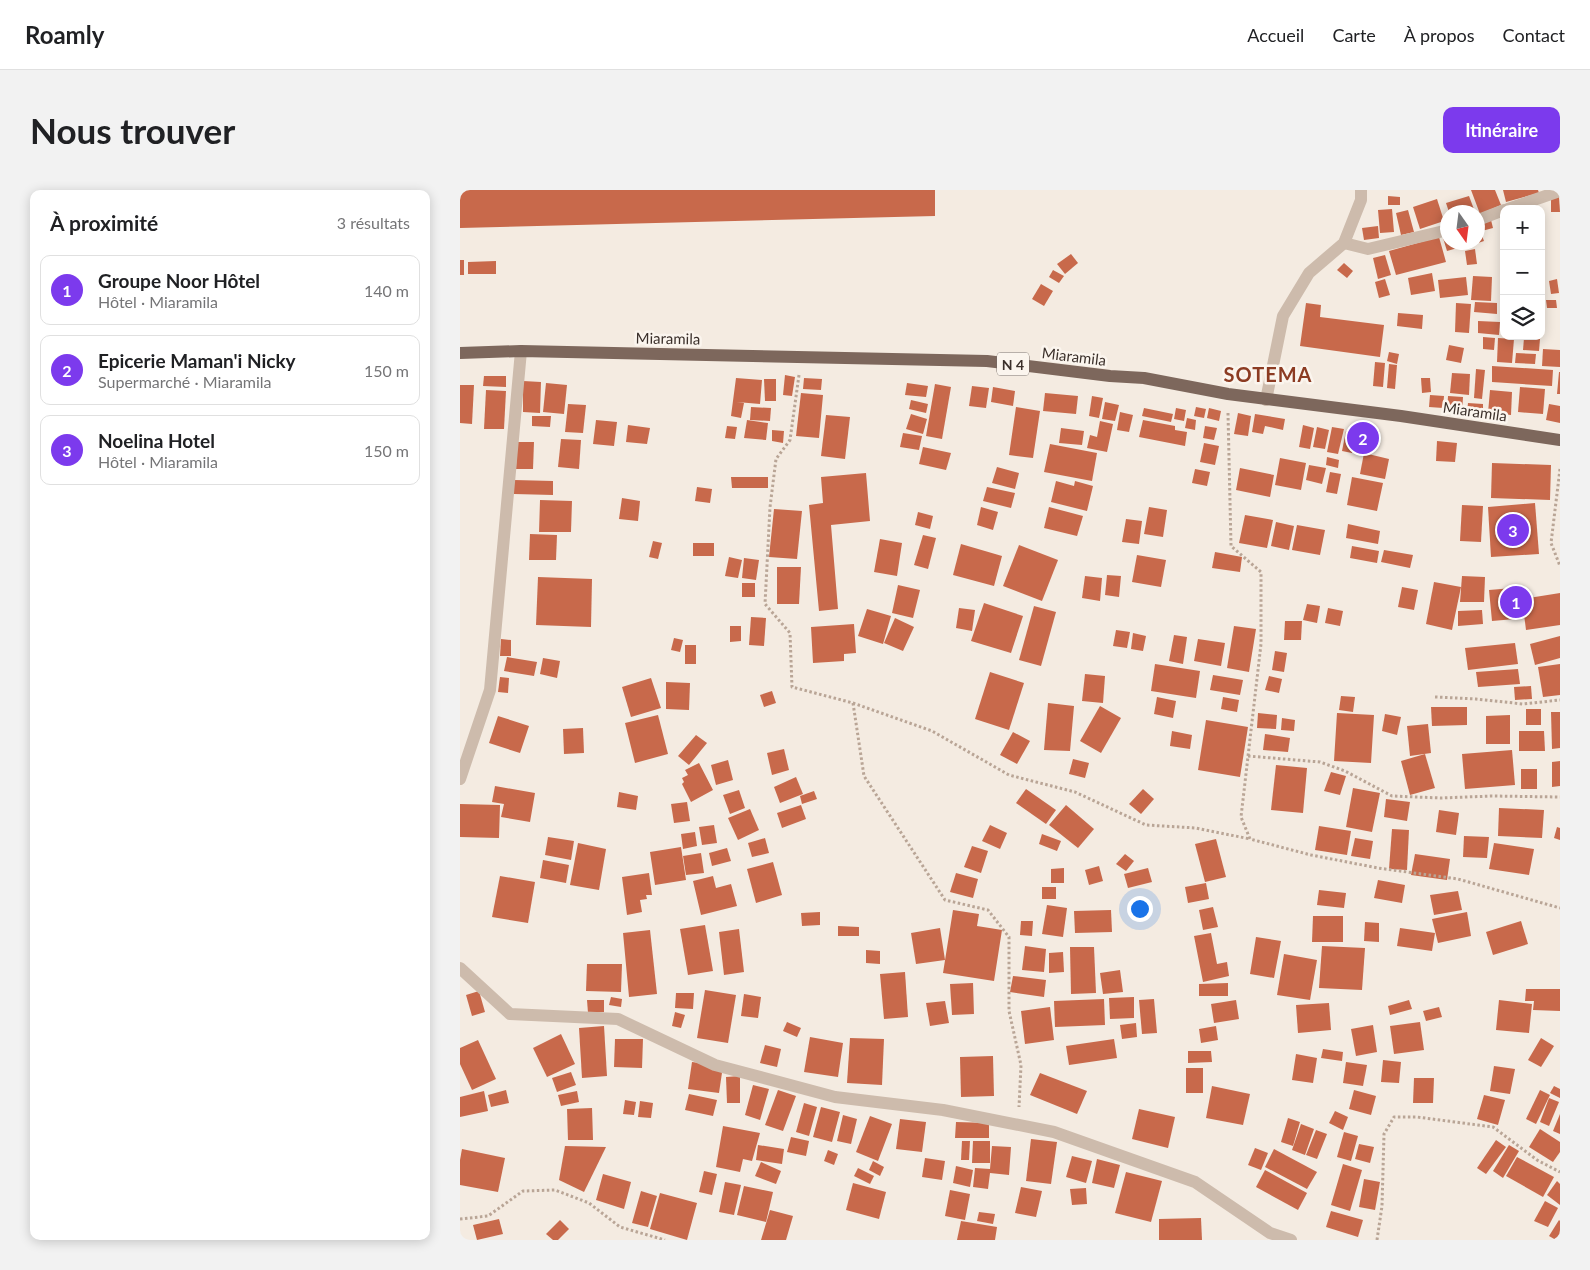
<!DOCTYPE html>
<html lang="fr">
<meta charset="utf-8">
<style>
:root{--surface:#fff;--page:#f2f2f2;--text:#202124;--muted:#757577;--line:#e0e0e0;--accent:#7c3aed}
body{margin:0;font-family:Lato,sans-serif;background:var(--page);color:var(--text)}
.controls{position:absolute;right:15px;top:15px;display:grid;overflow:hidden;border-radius:10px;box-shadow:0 2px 12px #0003}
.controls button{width:45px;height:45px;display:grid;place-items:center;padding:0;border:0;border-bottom:1px solid var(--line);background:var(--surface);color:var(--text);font:25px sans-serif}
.compass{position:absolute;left:980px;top:15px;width:45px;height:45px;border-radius:50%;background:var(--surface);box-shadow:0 2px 12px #0003;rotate:166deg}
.you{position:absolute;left:679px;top:718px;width:18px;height:18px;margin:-12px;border:4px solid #fff;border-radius:50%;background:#1a73e8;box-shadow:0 0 0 8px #1a73e833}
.badge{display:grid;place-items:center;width:32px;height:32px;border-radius:50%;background:var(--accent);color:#fff;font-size:16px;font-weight:700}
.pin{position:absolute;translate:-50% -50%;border:2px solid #fff;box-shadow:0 1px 5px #0006}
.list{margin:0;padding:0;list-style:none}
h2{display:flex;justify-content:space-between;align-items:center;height:65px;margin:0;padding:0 20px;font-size:21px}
h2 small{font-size:16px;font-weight:400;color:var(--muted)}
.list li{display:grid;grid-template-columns:32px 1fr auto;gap:15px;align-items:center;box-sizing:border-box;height:70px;margin:0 10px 10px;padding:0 10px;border:1px solid var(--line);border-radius:10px}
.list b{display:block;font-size:19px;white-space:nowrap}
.list p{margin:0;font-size:16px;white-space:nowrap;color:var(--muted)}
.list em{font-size:16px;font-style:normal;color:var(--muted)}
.icon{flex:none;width:28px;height:28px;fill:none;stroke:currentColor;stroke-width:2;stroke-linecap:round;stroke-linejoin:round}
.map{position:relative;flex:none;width:1100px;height:1050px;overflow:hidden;border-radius:10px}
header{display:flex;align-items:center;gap:30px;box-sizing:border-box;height:70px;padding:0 25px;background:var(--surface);border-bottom:1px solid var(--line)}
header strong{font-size:24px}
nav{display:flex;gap:28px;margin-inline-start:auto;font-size:18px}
.intro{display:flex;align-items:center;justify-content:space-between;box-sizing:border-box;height:120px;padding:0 30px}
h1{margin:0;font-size:35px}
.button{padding:12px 22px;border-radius:10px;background:var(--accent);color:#fff;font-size:18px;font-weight:700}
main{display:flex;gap:30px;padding:0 30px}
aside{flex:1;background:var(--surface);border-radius:10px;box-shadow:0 2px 12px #0003}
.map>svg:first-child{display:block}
.building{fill:#c8694b}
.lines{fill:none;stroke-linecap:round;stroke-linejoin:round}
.path{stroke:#b9a596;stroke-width:3;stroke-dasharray:2.5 2.5;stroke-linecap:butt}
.street{stroke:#cdbbac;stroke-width:12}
.primary{stroke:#7d675c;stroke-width:12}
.labels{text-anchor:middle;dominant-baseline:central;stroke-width:5;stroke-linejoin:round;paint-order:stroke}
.shield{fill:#fbf5ee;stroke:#756b66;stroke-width:1}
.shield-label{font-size:14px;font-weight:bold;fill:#3b302b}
.street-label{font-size:15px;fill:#3b302b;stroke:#fbf5ee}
.district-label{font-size:20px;font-weight:bold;letter-spacing:1px;fill:#8c3b22;stroke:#fbf5ee}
</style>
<header>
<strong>Roamly</strong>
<nav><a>Accueil</a><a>Carte</a><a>À propos</a><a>Contact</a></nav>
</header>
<div class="intro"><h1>Nous trouver</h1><a class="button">Itinéraire</a></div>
<main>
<aside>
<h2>À proximité<small>3 résultats</small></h2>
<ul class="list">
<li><span class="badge">1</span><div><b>Groupe Noor Hôtel</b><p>Hôtel · Miaramila</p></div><em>140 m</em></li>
<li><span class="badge">2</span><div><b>Epicerie Maman'i Nicky</b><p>Supermarché · Miaramila</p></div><em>150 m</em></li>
<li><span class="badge">3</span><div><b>Noelina Hotel</b><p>Hôtel · Miaramila</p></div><em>150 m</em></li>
</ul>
</aside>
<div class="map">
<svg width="1100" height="1050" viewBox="0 0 1100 1050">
<rect width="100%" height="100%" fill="#f4ebe1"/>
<g class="building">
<polygon points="0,0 475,0 475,26 0,38"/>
<polygon points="1011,0 1035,0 1041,15 1020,24"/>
<polygon points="1043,0 1078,0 1079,3 1046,12"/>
<polygon points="928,6 940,7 940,15 928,15"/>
<polygon points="1009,6 1015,22 989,22 986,13"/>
<polygon points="1091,7 1099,7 1100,22 1091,22"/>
<polygon points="977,9 984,31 960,39 953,17"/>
<polygon points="932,19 934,42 920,43 918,20"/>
<polygon points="948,20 954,42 941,45 936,23"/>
<polygon points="1031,30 1033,38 1018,42 1018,34"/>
<polygon points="918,36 919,48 904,50 902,38"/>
<polygon points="1021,43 1024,51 1018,53 1018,44"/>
<polygon points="979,47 986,72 936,85 929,61"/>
<polygon points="988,47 988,52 1000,52 1001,57 987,61 983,48"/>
<polygon points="1015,59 1017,74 1007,75 1005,61"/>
<polygon points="611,64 618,73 605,84 597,74"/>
<polygon points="925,65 931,85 918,89 913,68"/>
<rect x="0" y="70" width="4" height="15"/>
<polygon points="36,71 36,84 8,84 8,72"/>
<polygon points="884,73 893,81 887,88 877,80"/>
<polygon points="593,80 604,86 599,93 589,87"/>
<polygon points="972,83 975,101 951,105 948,88"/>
<polygon points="1013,86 1032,87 1031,111 1011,110"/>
<polygon points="1006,87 1008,105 980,108 978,90"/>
<polygon points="925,89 930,105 919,108 915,92"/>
<polygon points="1097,89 1099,103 1091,104 1089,91"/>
<polygon points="581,94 593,101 584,116 572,109"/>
<polygon points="1086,110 1096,110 1097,118 1087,118"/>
<polygon points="1015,112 1037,113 1037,124 1014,122"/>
<polygon points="846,113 861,115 860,127 924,135 920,167 840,156"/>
<polygon points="996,113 1011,114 1009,143 995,142"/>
<polygon points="938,123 963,125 962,139 937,136"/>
<polygon points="1018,131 1040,132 1039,145 1018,143"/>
<polygon points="1023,147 1035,148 1034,160 1023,159"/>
<polygon points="1038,148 1054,149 1052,173 1037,172"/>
<polygon points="1064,148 1080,149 1079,161 1063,160"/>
<polygon points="989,155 1004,158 1001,173 986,170"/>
<polygon points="1083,159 1100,160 1100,177 1082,176"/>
<polygon points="929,162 939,164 937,174 927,171"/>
<polygon points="1056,163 1076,164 1075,174 1055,173"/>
<polygon points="915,172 925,173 923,197 913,196"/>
<polygon points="929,174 937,175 935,199 927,198"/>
<polygon points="1032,176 1093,180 1092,196 1032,192"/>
<polygon points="1016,179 1025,180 1022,209 1014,208"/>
<polygon points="1099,182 1100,182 1100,204 1097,204"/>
<polygon points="992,183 1010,184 1009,205 990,203"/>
<polygon points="325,185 335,187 332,206 323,205"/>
<polygon points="24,186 46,186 46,197 23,196"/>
<polygon points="276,188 302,190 300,214 277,212 284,213 281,228 271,226"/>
<polygon points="344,188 362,189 361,200 343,199"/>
<polygon points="961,188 970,188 971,202 962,203"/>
<polygon points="304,189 316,189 316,211 305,211"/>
<polygon points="63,191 81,192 80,223 63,222"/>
<polygon points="86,193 107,195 104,224 83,222"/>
<polygon points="447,193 468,196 466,207 445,205"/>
<polygon points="475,194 491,197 482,249 466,246"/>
<polygon points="0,195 14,195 12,234 0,233"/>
<polygon points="512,196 529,198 526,218 509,216"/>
<polygon points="533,197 555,201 553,216 531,212"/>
<polygon points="1060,197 1085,199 1083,224 1058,222"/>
<polygon points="26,200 46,201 44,239 24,239"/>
<polygon points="1030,200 1052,202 1051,225 1028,223"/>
<polygon points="341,203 363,205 359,248 336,246"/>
<polygon points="585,203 618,206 616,224 583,221"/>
<polygon points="970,205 984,206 983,218 969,217"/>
<polygon points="632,206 643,208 639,228 629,226"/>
<polygon points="988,206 1003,207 1002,222 987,221"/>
<polygon points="451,210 468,214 466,223 449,219"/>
<polygon points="645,212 659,215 655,231 642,229"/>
<polygon points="1008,213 1023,214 1023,224 1007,223"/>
<polygon points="108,214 126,215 123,243 105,242"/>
<polygon points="1089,214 1100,216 1100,233 1086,230"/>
<polygon points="291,217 311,218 310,231 290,230"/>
<polygon points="556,217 580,221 573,268 549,265"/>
<polygon points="736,217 746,219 744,228 734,226"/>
<polygon points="684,218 713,224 711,232 682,226"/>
<polygon points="716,218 726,220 724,231 714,229"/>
<polygon points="749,218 761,221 759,231 747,228"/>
<polygon points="660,222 673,225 669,242 657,240"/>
<polygon points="778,223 791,226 788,246 774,244"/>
<polygon points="451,224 467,229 463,244 446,239"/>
<polygon points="795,224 825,229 823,240 805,236 803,244 792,242"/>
<polygon points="366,225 390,227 385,269 361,266"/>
<polygon points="72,226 91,226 90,237 72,236"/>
<polygon points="727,228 736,230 735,240 725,238"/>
<polygon points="136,230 157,232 154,256 133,254"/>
<polygon points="287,230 308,233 306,250 284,248"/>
<polygon points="683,230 715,236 715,240 727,242 725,256 679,247"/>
<polygon points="640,231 653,234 647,262 627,258 630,245 637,247"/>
<polygon points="168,235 190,238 187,254 166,252"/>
<polygon points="843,235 854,238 850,259 839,257"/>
<polygon points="267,236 277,237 275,249 265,248"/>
<polygon points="745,236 757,238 754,250 743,248"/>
<polygon points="857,237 869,240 865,259 853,257"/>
<polygon points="872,237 884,239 878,264 867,262"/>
<polygon points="601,238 624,241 622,255 599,253"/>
<polygon points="903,238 920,241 916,259 899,255"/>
<polygon points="312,240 324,241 323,253 312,251"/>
<polygon points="886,241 896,243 892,263 882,261"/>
<polygon points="443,243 462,246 459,260 440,257"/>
<polygon points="101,249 121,250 119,279 98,277"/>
<polygon points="977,251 997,253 995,272 976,271"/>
<polygon points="57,252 74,252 73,279 56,279"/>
<polygon points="744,253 759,256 755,275 740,272"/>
<polygon points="590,254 637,263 632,291 584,282"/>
<polygon points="463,257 491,263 486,280 459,274"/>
<polygon points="904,263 929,269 925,289 900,284"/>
<polygon points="867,267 879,270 878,278 866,275"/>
<polygon points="820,268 846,273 841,300 815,295"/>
<polygon points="1032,273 1091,275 1090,310 1031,308"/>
<polygon points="849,275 866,278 862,294 846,290"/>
<polygon points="537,277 559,283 555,299 532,293"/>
<polygon points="780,278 814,285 810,307 776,300"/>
<polygon points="735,279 750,282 747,296 732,293"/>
<polygon points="870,282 881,284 877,304 866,302"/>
<polygon points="406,283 410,331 371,335 378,419 359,421 349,315 363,313 361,287"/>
<polygon points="271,287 308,287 308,298 272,298"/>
<polygon points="892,287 923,293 917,321 887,315"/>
<polygon points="54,290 93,291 93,305 54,304"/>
<polygon points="596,291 614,296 615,291 633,296 627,321 591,312"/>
<polygon points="237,297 252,299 250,313 235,311"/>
<polygon points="527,297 555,303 551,318 523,311"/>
<polygon points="162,308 180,311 178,331 159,329"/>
<polygon points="80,310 112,311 111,342 79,342"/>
<polygon points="1075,313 1079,364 1031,367 1028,317"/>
<polygon points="1002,315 1023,316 1021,352 1000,351"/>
<polygon points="521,317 538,322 533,340 517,335"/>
<polygon points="589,317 623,326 617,346 584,338"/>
<polygon points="689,317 707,320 703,347 684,344"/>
<polygon points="314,319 342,321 337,369 309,367"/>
<polygon points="458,322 473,326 470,339 455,335"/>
<polygon points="785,325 813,330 807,358 779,353"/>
<polygon points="666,329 682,331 679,354 662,352"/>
<polygon points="816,332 834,336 829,360 811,356"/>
<polygon points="888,334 920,341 918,354 886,348"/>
<polygon points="837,335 865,340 860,365 832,360"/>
<polygon points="70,344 97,345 96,370 69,370"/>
<polygon points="463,345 476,348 468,379 454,375"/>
<polygon points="420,349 442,353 437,386 414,382"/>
<polygon points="193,351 202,353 198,369 189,367"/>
<rect x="233" y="353" width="21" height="13"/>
<polygon points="501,354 542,366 534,396 493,385"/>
<polygon points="559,355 598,370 582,411 543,396"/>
<polygon points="892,356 919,361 917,373 890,368"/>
<polygon points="924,360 953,365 950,378 921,372"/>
<polygon points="755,362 782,367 780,382 752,378"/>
<polygon points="677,365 706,370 701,397 672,392"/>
<polygon points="269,367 282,370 278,388 265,386"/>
<polygon points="284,368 299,370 296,390 282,388"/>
<polygon points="317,377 341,377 339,414 317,414"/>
<polygon points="647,385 661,386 659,407 645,405"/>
<polygon points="625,386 642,388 640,411 622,408"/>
<polygon points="1002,386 1025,387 1024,412 1000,412"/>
<polygon points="78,387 132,389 131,437 76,435"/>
<polygon points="974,392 1001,397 992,440 966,434"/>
<rect x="282" y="393" width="13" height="14"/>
<polygon points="438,395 460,400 453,428 432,423"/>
<polygon points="942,397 958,400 954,420 938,417"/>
<polygon points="1053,398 1055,429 1032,431 1029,400"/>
<polygon points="1100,403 1100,435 1066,440 1062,409"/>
<polygon points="524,413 563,426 551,463 511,451"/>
<polygon points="847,414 860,416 857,433 843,430"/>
<polygon points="574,416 596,422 581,476 559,470"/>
<polygon points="499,418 515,420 512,441 496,438"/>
<polygon points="868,418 883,421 880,436 865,433"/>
<polygon points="407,419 431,426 423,454 398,446"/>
<polygon points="1022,420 1023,434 998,436 998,421"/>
<polygon points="291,427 306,428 304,456 289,455"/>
<polygon points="435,428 454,437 443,461 424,453"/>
<polygon points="825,431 842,431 841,450 824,450"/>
<polygon points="394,434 396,463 384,464 384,471 353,473 351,437"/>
<polygon points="270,436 281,436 281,451 270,452"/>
<polygon points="774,436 796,439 789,482 767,478"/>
<polygon points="656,440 670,442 667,458 653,456"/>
<polygon points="673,443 686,446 683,461 671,459"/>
<polygon points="714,445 727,447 723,474 709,471"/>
<polygon points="1100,446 1100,468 1075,475 1070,454"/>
<polygon points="214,448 223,450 220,462 211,460"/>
<polygon points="41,449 51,450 51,466 40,466"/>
<polygon points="738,449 765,453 761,476 734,471"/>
<polygon points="1055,453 1058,474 1008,480 1005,458"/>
<rect x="225" y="455" width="11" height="19"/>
<polygon points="815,461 827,463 824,482 812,480"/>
<polygon points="47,467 77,472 74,486 44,481"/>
<polygon points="83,468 100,471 97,488 80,484"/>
<polygon points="695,474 740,481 736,508 691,501"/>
<polygon points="1100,474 1100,505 1083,507 1078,477"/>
<polygon points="1058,479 1060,494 1018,497 1016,482"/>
<polygon points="530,482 564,493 549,540 515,529"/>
<polygon points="625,484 645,486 643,513 622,511"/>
<polygon points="753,485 783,490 780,505 750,500"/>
<polygon points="809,486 822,489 819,503 805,500"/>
<polygon points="40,487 49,488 48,503 38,502"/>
<polygon points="191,488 201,518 171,527 162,497"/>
<polygon points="206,492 230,493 229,520 206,519"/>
<polygon points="1071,496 1072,509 1055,510 1054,497"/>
<polygon points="312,501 316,513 304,517 300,505"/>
<polygon points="881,506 895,507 893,522 879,520"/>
<polygon points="697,507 716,511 713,528 694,524"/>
<polygon points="763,507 779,510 777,522 761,519"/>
<polygon points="588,513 614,516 610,561 584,560"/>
<polygon points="640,516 661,528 641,563 620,551"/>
<polygon points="971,517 1007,517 1007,535 972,536"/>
<rect x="1066" y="519" width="15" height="16"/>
<polygon points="1091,522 1100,522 1100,558 1092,559"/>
<polygon points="798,523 817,525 816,539 797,538"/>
<polygon points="877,523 914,525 911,573 874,571"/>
<polygon points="925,524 941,527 937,545 922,541"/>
<polygon points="198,525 208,564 175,573 165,533"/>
<polygon points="1050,525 1050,554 1026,554 1026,526"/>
<polygon points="38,526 69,536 60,563 29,553"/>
<polygon points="822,528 835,530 834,541 821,540"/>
<polygon points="746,530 788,537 780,587 738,580"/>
<polygon points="968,534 971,563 950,566 947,536"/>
<polygon points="123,538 124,563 104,564 103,539"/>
<polygon points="712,541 732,545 730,559 710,556"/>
<polygon points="1059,541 1084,541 1085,561 1059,561"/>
<polygon points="553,542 570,551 557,574 540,565"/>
<polygon points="805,544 830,548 828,562 803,560"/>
<polygon points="236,545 247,553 229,575 218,566"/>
<polygon points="324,559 329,580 312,585 307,563"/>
<polygon points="1052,560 1055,595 1005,599 1002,564"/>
<polygon points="965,564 975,598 950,605 941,571"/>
<polygon points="613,569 629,573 625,588 609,584"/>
<polygon points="268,570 273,590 256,595 251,575"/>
<polygon points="1100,571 1100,596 1092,597 1092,572"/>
<polygon points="239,573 253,600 231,612 222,594 224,592 222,588 228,585 225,580"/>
<polygon points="816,575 847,578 843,623 811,620"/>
<rect x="1061" y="579" width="16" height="20"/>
<polygon points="871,582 886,586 880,605 864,601"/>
<polygon points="336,587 343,604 320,613 314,597"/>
<polygon points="35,596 75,603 70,632 41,627 44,614 32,612"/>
<polygon points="893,598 920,603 912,642 886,637"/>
<polygon points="566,599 596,620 586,634 556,613"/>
<polygon points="683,599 694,609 681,624 669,614"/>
<polygon points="279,600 285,618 270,624 263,605"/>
<polygon points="354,601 357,609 342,614 340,606"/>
<polygon points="159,602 178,606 176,620 157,617"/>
<polygon points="926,609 950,612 947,631 924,627"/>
<polygon points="227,612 230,631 214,633 211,614"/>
<polygon points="0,614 40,615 39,648 0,647"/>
<polygon points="341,615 346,629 322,638 317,623"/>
<polygon points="606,615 634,639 618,658 589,635"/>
<polygon points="1039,618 1084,620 1082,648 1038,646"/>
<polygon points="290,619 299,640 278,650 268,628"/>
<polygon points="979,620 999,623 996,645 976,642"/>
<polygon points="254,635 257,653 242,655 239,637"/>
<polygon points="530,635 547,643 540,659 522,651"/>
<polygon points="859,636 891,641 887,665 855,660"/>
<polygon points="1097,637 1100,638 1100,650 1094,648"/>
<polygon points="932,639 949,640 947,680 929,679"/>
<polygon points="235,642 237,656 223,659 221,644"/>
<polygon points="582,644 601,651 597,661 579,654"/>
<polygon points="1004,646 1029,647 1027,668 1003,667"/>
<polygon points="88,647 114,651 111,670 85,665"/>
<polygon points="305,648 309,663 292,667 288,653"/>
<polygon points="895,648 913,651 910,669 891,666"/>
<polygon points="756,649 766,687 745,692 735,654"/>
<polygon points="118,653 146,659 139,700 110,695"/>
<polygon points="1034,653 1074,659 1069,685 1029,679"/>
<polygon points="512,656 528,661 521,683 504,677"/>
<polygon points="221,657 226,690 195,695 190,662"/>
<polygon points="267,658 271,671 252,676 249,663"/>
<polygon points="241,663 244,683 226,685 223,666"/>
<polygon points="665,664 674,671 666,681 656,674"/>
<polygon points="955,664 990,669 987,690 951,685"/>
<polygon points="83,670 109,675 106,693 80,688"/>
<polygon points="313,672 322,705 296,713 287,679"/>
<polygon points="639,676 643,691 629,695 625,680"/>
<polygon points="604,678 604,693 591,693 591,679"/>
<polygon points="688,678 692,692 668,698 664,684"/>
<polygon points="189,683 192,705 186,705 187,709 180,710 182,722 167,725 162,687"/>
<polygon points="496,683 518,689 513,708 490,702"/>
<polygon points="40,686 75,692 68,733 32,727"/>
<polygon points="253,686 256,698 271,694 277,716 241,725 233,691"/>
<polygon points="918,690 945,695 942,713 914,708"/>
<polygon points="746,693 749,709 728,713 725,697"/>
<rect x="582" y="697" width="14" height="12"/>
<polygon points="859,700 886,703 884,718 857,715"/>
<polygon points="998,701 1002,720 974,725 970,705"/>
<polygon points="587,715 607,718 603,747 582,744"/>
<polygon points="753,717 758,737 743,740 739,720"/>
<polygon points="493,720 519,724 517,736 542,740 534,791 483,783"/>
<polygon points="651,720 652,742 615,743 614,721"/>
<polygon points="360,722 360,735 342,736 341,723"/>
<polygon points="1007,722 1011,746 978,753 972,729"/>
<polygon points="853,726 883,726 883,752 852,752"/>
<polygon points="561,731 573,731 572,746 560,745"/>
<polygon points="1061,731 1068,754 1033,765 1026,742"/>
<polygon points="905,732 919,733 919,752 904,751"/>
<polygon points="245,735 253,781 228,785 220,739"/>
<polygon points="378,736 399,737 399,746 378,746"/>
<polygon points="480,738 485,770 456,774 451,743"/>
<polygon points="940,738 975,743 972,761 937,756"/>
<polygon points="279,739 284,782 264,785 259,742"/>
<polygon points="190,740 197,804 169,807 163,743"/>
<polygon points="751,743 757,774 767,772 769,786 743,792 734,746"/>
<polygon points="796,747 821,751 814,788 790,784"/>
<polygon points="565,756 586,759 584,782 562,780"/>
<polygon points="862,756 905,758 902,800 859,798"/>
<polygon points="610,757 634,757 636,803 611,804"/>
<polygon points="406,760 420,761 420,774 406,773"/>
<polygon points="603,762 604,782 589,783 589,763"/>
<polygon points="824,764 857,770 850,810 817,805"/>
<polygon points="127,774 162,774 161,802 126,801"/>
<polygon points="660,780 663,802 643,804 640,783"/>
<polygon points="445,782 448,827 424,829 420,784"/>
<polygon points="553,786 586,790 584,807 550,802"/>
<polygon points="513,793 514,824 492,825 490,794"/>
<polygon points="768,793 768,806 739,806 739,794"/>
<polygon points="1066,799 1100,799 1100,821 1073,820 1074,811 1065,811"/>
<polygon points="245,800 276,805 268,853 237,848"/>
<polygon points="19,801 25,822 12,826 6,805"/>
<polygon points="216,803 234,803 233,819 215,818"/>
<polygon points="284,804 301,807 298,828 281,826"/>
<polygon points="151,807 162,809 161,817 149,815"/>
<polygon points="674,807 674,828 650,829 649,808"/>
<polygon points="644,809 645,835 595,837 594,811"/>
<polygon points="694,809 697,843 682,844 679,810"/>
<polygon points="127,810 144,810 144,822 128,823"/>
<polygon points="776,810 779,829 754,833 751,814"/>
<polygon points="949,810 952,819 930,825 928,816"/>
<polygon points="1039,810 1072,814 1069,843 1036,840"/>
<polygon points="485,811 489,833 470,836 466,813"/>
<polygon points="869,813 871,840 838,843 836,815"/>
<polygon points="590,817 594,850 565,854 561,821"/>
<polygon points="979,817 982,827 966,831 963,821"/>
<polygon points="215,822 225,825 221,838 212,836"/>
<polygon points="327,832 341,838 337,847 323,841"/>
<polygon points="960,832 964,860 934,864 930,836"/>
<polygon points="676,833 677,847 662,849 660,835"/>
<polygon points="913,835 917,862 896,866 891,839"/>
<polygon points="144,836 147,886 122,888 119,838"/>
<polygon points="756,836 758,850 741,853 739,839"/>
<polygon points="101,844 115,874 87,887 73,858"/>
<polygon points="350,847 383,853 378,887 344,882"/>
<polygon points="390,848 424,849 422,895 387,893"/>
<polygon points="1081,848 1094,856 1081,877 1068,870"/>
<polygon points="155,849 183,849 182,878 154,877"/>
<polygon points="654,849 657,868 609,875 606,856"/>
<polygon points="18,850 36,889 12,900 0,874 0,858"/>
<polygon points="305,855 321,859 317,877 300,873"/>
<polygon points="863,859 883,862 882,871 861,868"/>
<polygon points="728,861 751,861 752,872 728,873"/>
<polygon points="836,864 857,868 853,893 832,890"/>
<polygon points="533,866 534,906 501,907 500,867"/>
<polygon points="923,870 941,872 939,893 921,892"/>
<polygon points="232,872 263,876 259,903 228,899"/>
<polygon points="886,872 907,875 903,896 883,893"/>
<polygon points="1034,876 1055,879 1050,904 1030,901"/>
<rect x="726" y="878" width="17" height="25"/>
<polygon points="111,882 116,895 97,902 92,888"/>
<polygon points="580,883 627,901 617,924 570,905"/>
<polygon points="280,886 280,913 267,913 266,887"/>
<polygon points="954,888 974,888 973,913 953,913"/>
<polygon points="293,895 309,899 300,930 285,925"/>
<polygon points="752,896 790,904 783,935 746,928"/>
<polygon points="1094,896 1100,899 1100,908 1090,903"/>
<polygon points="46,900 49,913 31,917 28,905"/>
<polygon points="318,900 336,906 323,941 305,935"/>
<polygon points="894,900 916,906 911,925 889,919"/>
<polygon points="1080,900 1090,905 1076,934 1066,929"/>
<polygon points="24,901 28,921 0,927 0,907"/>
<polygon points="117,901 119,912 101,916 98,905"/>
<polygon points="229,904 257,910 253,926 225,920"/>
<polygon points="1024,905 1045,910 1038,935 1017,929"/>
<polygon points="1089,908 1099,912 1089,936 1080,932"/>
<polygon points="165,910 176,912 174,925 163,924"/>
<polygon points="180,911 193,913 191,928 178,927"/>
<polygon points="344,913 357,917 349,946 336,942"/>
<polygon points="361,917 380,922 372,952 353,947"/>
<polygon points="132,918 133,950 108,950 107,919"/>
<polygon points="679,919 715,927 708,958 672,949"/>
<polygon points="875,921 888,927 883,940 869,933"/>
<polygon points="1100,924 1100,944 1093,941"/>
<polygon points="383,925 397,929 391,954 377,951"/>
<polygon points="410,926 432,934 418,971 396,962"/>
<polygon points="828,928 840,932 833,956 821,952"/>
<polygon points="440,929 466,932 462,962 436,959"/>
<polygon points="496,932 529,933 529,948 495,948"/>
<polygon points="841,934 854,939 845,965 832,960"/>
<polygon points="263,936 300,943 292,971 283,969 280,982 256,977"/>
<polygon points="1080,939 1100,952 1100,962 1093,972 1069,957"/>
<polygon points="856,940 867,944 857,969 846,965"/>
<polygon points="884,942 898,946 891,971 877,967"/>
<polygon points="331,947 349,951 346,966 327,962"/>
<polygon points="571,949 597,952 591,994 566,991"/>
<polygon points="1036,950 1046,957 1026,984 1017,978"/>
<polygon points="502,951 510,951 509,970 501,970"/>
<polygon points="513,951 530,951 530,973 512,973"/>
<polygon points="899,954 914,957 910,973 895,969"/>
<polygon points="298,955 324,959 322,974 296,970"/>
<polygon points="1049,955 1059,961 1043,988 1033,981"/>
<polygon points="105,956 146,957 124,1002 99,990"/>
<polygon points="532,956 551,957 549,985 530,983 528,999 513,997 515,978 530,979"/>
<polygon points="795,958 808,963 801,980 788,975"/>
<polygon points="2,959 45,968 38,1002 0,995 0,970"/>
<polygon points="814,959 857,982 847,999 805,977"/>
<polygon points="368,960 378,964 374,975 364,971"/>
<polygon points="612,966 632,971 626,993 606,987"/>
<polygon points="1057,967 1094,987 1083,1007 1046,986"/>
<polygon points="465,968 485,971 482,990 462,987"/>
<polygon points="637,969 660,975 654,998 632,993"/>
<polygon points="413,971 424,977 420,986 409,980"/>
<polygon points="301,972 321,981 316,994 295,986"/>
<polygon points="883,974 902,980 890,1021 871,1015"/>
<polygon points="496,976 513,980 510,997 493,993"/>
<polygon points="398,978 414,986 410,994 394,986"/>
<polygon points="805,980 847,1003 838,1020 796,997"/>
<polygon points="244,981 257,984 252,1005 239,1002"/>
<polygon points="666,982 702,991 691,1032 655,1023"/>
<polygon points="143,984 171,992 164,1019 136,1010"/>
<polygon points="904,989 920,992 915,1020 899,1017"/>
<polygon points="1097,991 1100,994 1100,1015 1087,1005"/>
<polygon points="265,992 281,995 274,1025 259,1022"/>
<polygon points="393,993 426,1002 419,1029 386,1020"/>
<polygon points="284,996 313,1002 306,1032 277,1025"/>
<polygon points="561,997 582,1001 576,1027 555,1023"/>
<polygon points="626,998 627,1014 612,1015 610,999"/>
<polygon points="490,1000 510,1004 505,1030 485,1026"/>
<polygon points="181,1001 197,1006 188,1037 172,1033"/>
<polygon points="200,1003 237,1013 227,1050 190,1039"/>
<polygon points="1085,1011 1098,1018 1088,1037 1074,1031"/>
<polygon points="310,1020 333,1026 326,1050 301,1050"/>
<polygon points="871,1021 903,1030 898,1047 866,1037"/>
<polygon points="519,1022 535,1024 533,1034 517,1031"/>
<polygon points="741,1028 742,1050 699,1050 699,1029"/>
<polygon points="39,1029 43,1044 17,1050 13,1035"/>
<polygon points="100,1030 109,1039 98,1050 93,1050 86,1044"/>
<polygon points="1099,1030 1100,1031 1100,1050 1096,1050 1089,1046"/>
<polygon points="501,1031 537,1037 535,1050 497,1050"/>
</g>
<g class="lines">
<g class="path">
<polyline points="339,185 330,250 316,269 310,317 305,414 330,443 332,497 393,513 472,541 549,585 615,602 686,635 736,638 790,649"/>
<polyline points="768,223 771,356 801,382 801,454 781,627 790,649 851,665 918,678 998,689 1100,718"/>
<polyline points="1100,279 1091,353 1100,376"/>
<polyline points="975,507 1016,509 1063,514 1100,510"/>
<polyline points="393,513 404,586 485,710 528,720 549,747 549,821 561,875 559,917"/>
<polyline points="788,566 860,572 885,581 932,606 981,608 1032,606 1100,607"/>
<polyline points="0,1029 28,1026 63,1001 95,1000 129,1013 160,1037 205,1050"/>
<polyline points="917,1050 922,1016 924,944 934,927 957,927 1033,937 1077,970 1100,982"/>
</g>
<g class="street">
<polyline points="1048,19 1100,1"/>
<polyline points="1018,30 1044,20"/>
<polyline points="884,53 908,59 988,40"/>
<polyline points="806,210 823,126 849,83 884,53 901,10 901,0"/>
<polyline points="0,589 30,500 61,161"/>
<polyline points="0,778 50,824 158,829 255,875 375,907 483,920 594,942 735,992 810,1043 831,1050"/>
</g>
<polyline class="primary" points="0,163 61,161 527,171 650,186 684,188 768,204 941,226 1100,250"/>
</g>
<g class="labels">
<rect class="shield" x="537" y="162.5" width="32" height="23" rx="4"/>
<g class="shield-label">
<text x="553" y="174">N 4</text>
</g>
<g class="street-label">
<text transform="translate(208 148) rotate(1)">Miaramila</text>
<text transform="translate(614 166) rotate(7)">Miaramila</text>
<text transform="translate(1015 221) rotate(8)">Miaramila</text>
</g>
<g class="district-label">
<text x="808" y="184">SOTEMA</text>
</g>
</g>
</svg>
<div class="controls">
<button>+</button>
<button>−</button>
<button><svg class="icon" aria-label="layers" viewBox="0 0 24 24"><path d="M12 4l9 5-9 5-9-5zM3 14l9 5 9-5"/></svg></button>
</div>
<svg class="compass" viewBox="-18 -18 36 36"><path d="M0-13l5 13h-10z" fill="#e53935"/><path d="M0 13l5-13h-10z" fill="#757577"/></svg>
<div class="you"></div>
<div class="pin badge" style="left:1056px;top:412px">1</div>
<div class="pin badge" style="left:903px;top:248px">2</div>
<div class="pin badge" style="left:1053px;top:340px">3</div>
</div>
</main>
